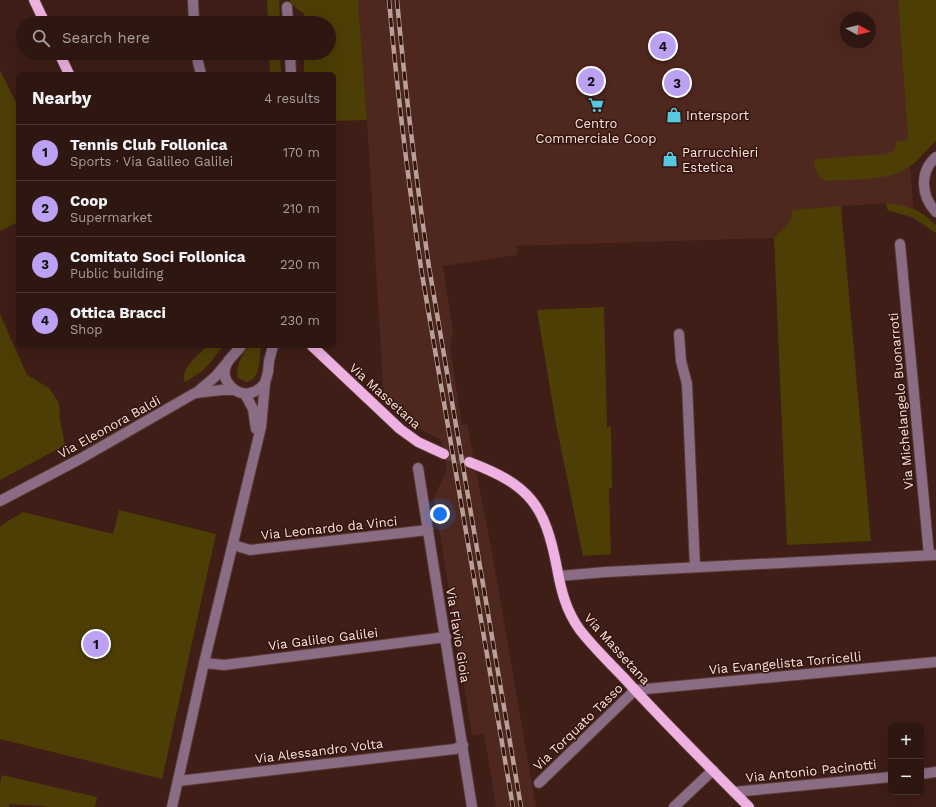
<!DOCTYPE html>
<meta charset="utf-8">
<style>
:root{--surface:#2e1611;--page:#3a231f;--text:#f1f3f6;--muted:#a79f9f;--line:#493531;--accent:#bca0f2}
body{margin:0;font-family:"Work Sans",sans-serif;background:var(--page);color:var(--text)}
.controls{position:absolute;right:12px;bottom:12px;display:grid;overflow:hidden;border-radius:6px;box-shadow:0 4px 16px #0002}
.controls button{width:36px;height:36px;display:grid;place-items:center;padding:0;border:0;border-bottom:1px solid var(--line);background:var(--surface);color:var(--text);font:20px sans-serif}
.compass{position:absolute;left:840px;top:12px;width:36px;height:36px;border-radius:50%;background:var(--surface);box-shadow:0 4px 16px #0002;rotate:98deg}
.you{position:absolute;left:440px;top:514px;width:14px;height:14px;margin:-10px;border:3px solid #fff;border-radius:50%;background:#1a73e8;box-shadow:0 0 0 6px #1a73e833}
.badge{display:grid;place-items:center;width:26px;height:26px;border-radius:50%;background:var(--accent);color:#111;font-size:13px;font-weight:700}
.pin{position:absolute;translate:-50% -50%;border:2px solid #fff;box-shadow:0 1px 4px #0006}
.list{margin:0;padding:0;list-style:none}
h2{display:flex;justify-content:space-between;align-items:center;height:52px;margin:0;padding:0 16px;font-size:17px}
h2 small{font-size:13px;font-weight:400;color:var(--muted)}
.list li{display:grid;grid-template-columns:26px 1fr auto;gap:12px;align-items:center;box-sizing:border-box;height:56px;padding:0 16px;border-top:1px solid var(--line)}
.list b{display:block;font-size:15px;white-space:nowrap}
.list p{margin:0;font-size:13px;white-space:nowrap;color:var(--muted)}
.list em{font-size:13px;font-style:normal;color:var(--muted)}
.icon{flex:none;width:22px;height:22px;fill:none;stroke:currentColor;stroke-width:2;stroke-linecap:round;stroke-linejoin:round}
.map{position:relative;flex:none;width:936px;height:807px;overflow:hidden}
.search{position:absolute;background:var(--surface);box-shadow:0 4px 16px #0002;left:16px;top:16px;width:320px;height:44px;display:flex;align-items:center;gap:10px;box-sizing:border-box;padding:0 14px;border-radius:22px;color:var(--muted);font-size:15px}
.panel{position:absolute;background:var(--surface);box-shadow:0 4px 16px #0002;left:16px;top:72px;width:320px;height:276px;border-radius:6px}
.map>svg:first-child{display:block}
.built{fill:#4e271f;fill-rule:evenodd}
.green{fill:#4d3e06}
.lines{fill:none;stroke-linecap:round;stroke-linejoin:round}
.major-tunnel{stroke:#5a3c35;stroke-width:10;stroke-dasharray:10 5;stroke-linecap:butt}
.minor-casing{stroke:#583a33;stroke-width:12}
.major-casing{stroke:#583a33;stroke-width:12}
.minor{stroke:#8a6d85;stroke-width:10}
.major{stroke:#edb1e2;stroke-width:10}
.rail-casing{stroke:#b99f99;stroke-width:4.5}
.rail{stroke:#34150e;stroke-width:3;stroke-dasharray:9;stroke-linecap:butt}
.labels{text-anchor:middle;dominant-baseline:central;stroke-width:3;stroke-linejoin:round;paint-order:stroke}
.poi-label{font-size:13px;fill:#fae3de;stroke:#34150e;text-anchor:start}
.street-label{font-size:13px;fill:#fae3de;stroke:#34150e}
</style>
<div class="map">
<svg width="936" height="807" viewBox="0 0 936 807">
<rect width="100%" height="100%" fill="#3e1e17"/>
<path class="built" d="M358,0H898L914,218L890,211L887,209L886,203L793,210L788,224L774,238L517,246V255L443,266L453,332L450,347L462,425L467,424L493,558L536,807H496L484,734L472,736L434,497L447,470L441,440L408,423L384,402L367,120ZM846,18H870V42H846Z"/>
<g class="green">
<polygon points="267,0 279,0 280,23 268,23"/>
<polygon points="290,0 358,0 367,120 334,121 334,74 304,74 304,53 329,53 329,23 304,23 304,14 291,4"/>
<path d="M898,0H936V141C926,150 918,162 906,169C886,181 851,179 828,181C816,178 815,170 814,159L886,154L894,151L897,141L908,140Z"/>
<polygon points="269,53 280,53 281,74 270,74"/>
<polygon points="0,70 18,107 18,222 0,231"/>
<polygon points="886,203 901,205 916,210 926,216 936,225 936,233 912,217 890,211 887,209"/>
<polygon points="841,206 871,541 787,545 774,238 788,224 793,210"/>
<polygon points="604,307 607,427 611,427 612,488 609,489 611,554 583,556 556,424 537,310"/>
<polygon points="0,314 27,375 49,388 59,403 60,420 65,445 0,480"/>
<path d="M208,346H223L209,364L201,372L185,382C179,370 199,353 208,346Z"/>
<path d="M248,346H261C259,359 261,380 246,382L238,378C235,366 242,356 248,346Z"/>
<polygon points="119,510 216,534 162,779 0,739 0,526 23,512 113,534"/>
<polygon points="2,775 97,797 95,807 52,807 9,804 9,807 0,807 0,784"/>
</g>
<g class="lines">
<polyline class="major-tunnel" points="444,454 469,462"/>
<defs>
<g id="minor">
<polyline points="193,0 194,23"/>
<polyline points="287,7 288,23"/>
<polyline points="197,53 198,62 201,74"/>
<polyline points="290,53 291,74"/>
<path d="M936,157C919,172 921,196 936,212"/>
<polyline points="900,244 929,555"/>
<polyline points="679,334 681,361 687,384 695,567"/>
<path d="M241,346C236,354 227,358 225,369C222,382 237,396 250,393C256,392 261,388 265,383"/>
<polyline points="196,393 216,376 226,364"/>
<polyline points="245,394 253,409 256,429"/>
<polyline points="418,468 472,807"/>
<polyline points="0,501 80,459 195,393 222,390 235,390"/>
<polyline points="233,545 250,550 428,530"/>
<polyline points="559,576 606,572 936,555"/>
<polyline points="204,663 224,665 446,637"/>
<polyline points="921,774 936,772"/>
<polyline points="178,781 455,749 463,745"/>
<polyline points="539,783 635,690 936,662"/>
<polyline points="734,792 891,777"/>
<polyline points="172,807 204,663 261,427 265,383 268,372 269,361 273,346"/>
<polyline points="674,807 713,770"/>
</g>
<g id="major">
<polyline points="34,0 45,23"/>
<polyline points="59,53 69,74"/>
<polyline points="312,346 400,429 418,442 444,454"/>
<path d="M469,462C530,485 545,505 557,568C561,590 566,611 580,630C593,647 610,663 625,679C665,723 707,765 749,807"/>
</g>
</defs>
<use href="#minor" class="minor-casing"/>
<use href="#major" class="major-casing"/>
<use href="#minor" class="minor"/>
<use href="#major" class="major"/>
<defs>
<g id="rail">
<path d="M389,0C397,90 408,179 421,268L513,807"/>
<path d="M397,0C405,89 416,178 429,267L521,807"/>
</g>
</defs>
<use href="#rail" class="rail-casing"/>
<use href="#rail" class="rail"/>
</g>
<defs>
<symbol id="supermarket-bare" viewBox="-9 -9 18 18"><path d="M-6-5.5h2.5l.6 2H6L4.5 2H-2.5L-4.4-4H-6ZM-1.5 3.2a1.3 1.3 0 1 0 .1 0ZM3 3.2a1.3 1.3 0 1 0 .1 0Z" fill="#56c9e0" stroke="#34150e" stroke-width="2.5" paint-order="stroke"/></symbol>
<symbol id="shop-bare" viewBox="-9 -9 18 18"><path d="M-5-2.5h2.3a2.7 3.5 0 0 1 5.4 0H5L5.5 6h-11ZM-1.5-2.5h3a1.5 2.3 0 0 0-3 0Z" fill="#56c9e0" stroke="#34150e" stroke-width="2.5" paint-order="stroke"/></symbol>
</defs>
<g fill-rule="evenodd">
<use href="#supermarket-bare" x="585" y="94" width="22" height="22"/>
<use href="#shop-bare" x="663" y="104" width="22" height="22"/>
<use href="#shop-bare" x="659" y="148" width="22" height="22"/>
</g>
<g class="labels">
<g class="poi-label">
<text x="686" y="115">Intersport</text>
<text x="596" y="123" text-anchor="middle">Centro<tspan x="596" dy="15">Commerciale Coop</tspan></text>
<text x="682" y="152">Parrucchieri<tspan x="682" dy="15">Estetica</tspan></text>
</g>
<g class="street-label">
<text transform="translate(385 396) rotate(42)">Via Massetana</text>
<text transform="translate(901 401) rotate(-95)">Via Michelangelo Buonarroti</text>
<text transform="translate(109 427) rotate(-29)">Via Eleonora Baldi</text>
<text transform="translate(329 528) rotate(-6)">Via Leonardo da Vinci</text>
<text transform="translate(458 635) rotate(81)">Via Flavio Gioia</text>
<text transform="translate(323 639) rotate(-7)">Via Galileo Galilei</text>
<text transform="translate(617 649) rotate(48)">Via Massetana</text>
<text transform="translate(785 663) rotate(-5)">Via Evangelista Torricelli</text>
<text transform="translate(578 727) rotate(-44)">Via Torquato Tasso</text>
<text transform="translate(319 751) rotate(-7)">Via Alessandro Volta</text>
<text transform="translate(811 771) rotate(-6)">Via Antonio Pacinotti</text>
</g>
</g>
</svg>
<div class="controls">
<button>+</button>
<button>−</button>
</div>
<svg class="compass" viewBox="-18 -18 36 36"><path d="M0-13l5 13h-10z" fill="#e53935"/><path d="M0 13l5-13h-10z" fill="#a79f9f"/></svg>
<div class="you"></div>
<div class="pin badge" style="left:96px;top:644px">1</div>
<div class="pin badge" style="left:591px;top:81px">2</div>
<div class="pin badge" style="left:677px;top:83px">3</div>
<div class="pin badge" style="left:663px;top:46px">4</div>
<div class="search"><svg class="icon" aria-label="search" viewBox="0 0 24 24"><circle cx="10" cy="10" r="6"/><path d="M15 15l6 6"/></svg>Search here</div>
<section class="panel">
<h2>Nearby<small>4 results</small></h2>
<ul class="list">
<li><span class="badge">1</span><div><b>Tennis Club Follonica</b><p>Sports · Via Galileo Galilei</p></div><em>170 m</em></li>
<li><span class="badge">2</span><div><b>Coop</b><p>Supermarket</p></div><em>210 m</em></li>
<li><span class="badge">3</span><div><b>Comitato Soci Follonica</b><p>Public building</p></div><em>220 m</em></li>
<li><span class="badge">4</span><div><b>Ottica Bracci</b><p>Shop</p></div><em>230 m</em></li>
</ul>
</section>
</div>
